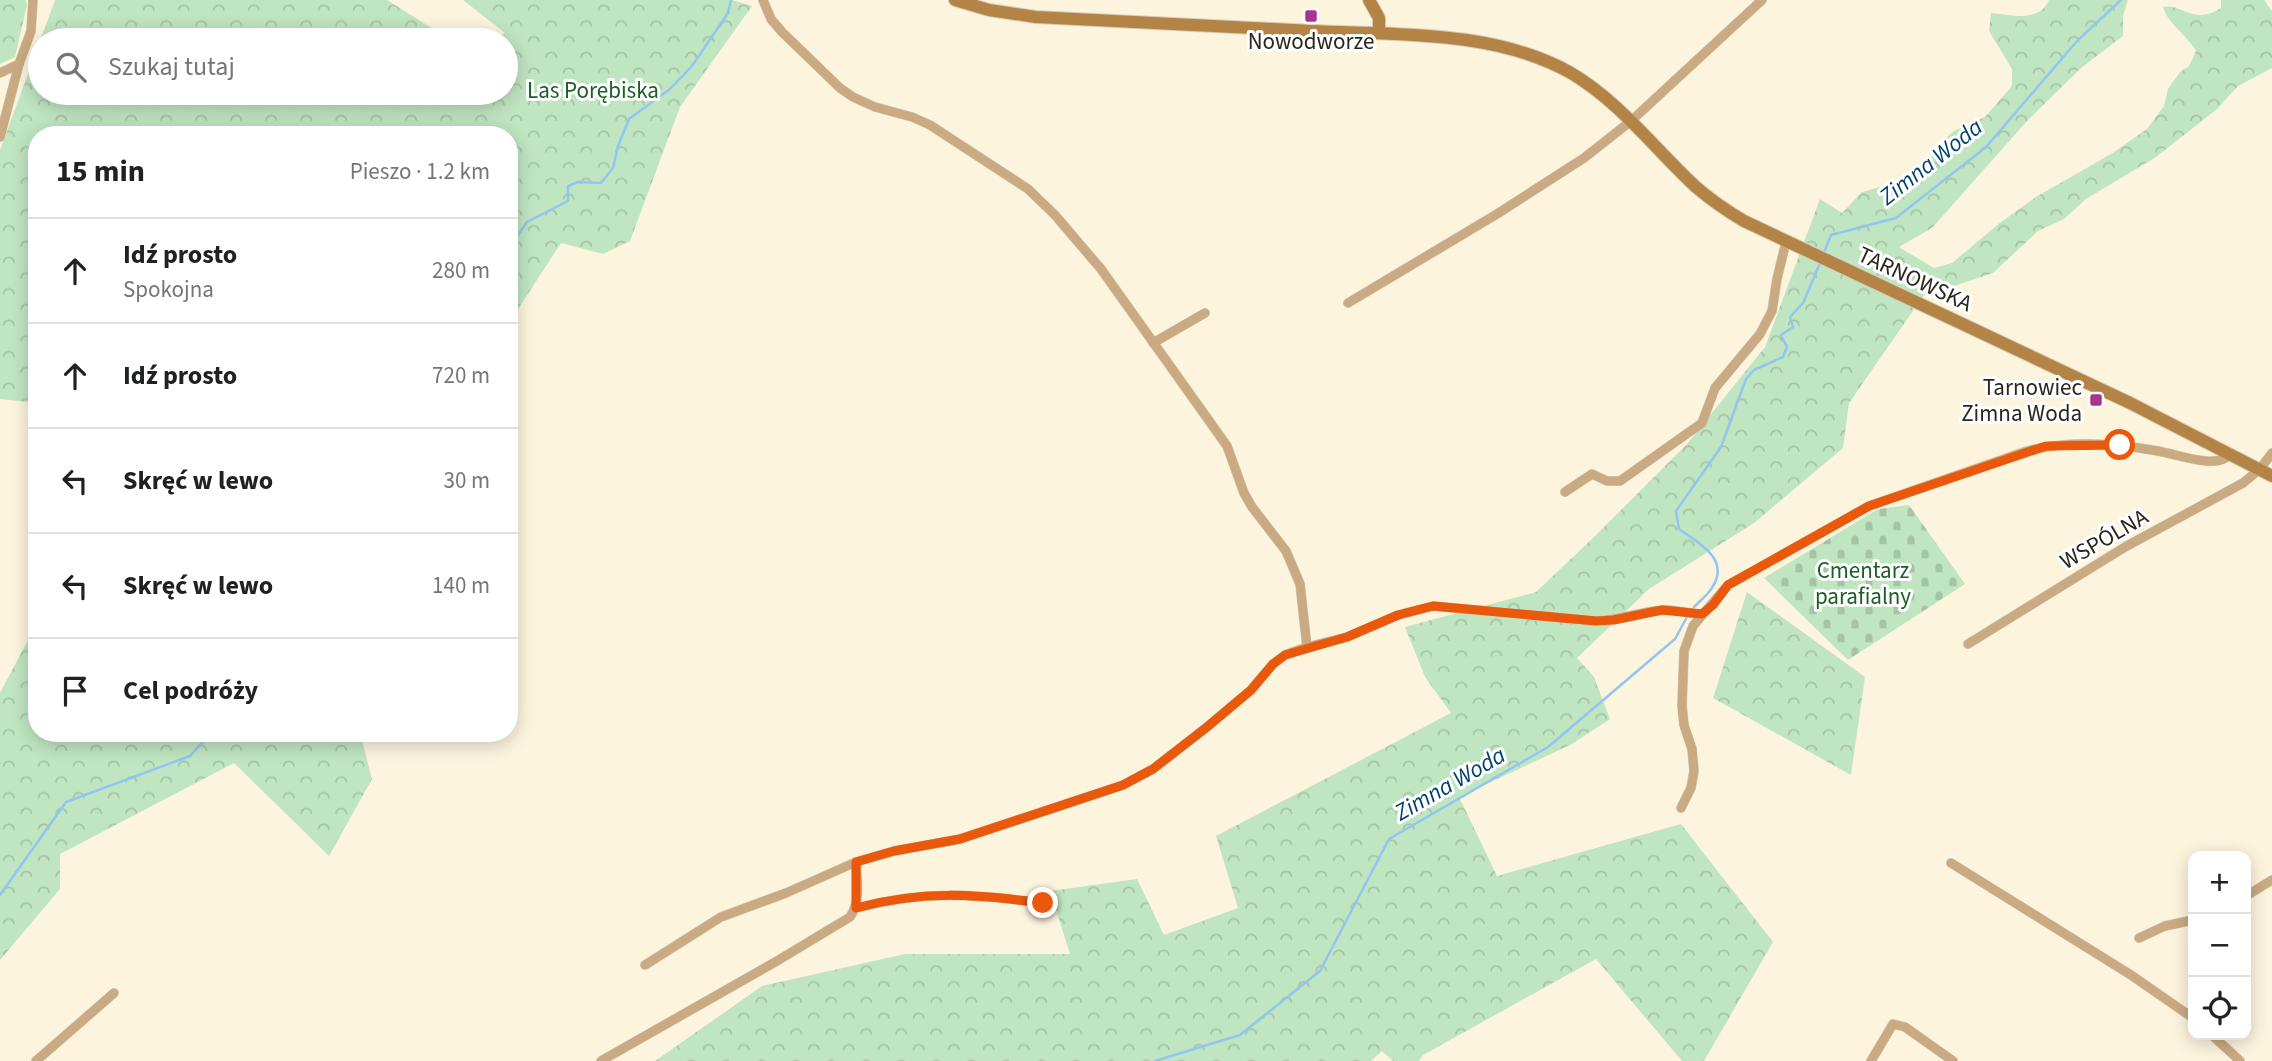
<!DOCTYPE html>
<html lang="pl">
<meta charset="utf-8">
<style>
:root{--surface:#fff;--page:#f6f6f6;--text:#202124;--muted:#757577;--line:#e0e0e0}
body{margin:0;font-family:"Source Sans 3",sans-serif;background:var(--page);color:var(--text)}
.controls{position:absolute;right:21px;bottom:21px;display:grid;overflow:hidden;border-radius:14px;box-shadow:0 4px 18px #0003}
.controls button{width:63px;height:63px;display:grid;place-items:center;padding:0;border:0;border-bottom:2px solid var(--line);background:var(--surface);color:var(--text);font:35px sans-serif}
.stop{position:absolute;width:21px;height:21px;margin:-16px;border:5px solid #ea580c;border-radius:50%;background:#fff}
.stop.end{background:#ea580c;border-color:#fff;box-shadow:0 2px 7px #0008}
.list{margin:0;padding:0;list-style:none}
h2{display:flex;justify-content:space-between;align-items:center;height:91px;margin:0;padding:0 28px;font-size:30px}
h2 small{font-size:23px;font-weight:400;color:var(--muted)}
.list li{display:grid;grid-template-columns:46px 1fr auto;gap:21px;align-items:center;box-sizing:border-box;height:105px;padding:0 28px;border-top:2px solid var(--line)}
.list b{display:block;font-size:26px;white-space:nowrap}
.list p{margin:0;font-size:23px;white-space:nowrap;color:var(--muted)}
.list em{font-size:23px;font-style:normal;color:var(--muted)}
.icon{flex:none;width:38px;height:38px;fill:none;stroke:currentColor;stroke-width:2;stroke-linecap:round;stroke-linejoin:round}
.map{position:relative;flex:none;width:2272px;height:1061px;overflow:hidden}
.search{position:absolute;background:var(--surface);box-shadow:0 4px 18px #0003;left:28px;top:28px;width:490px;height:77px;display:flex;align-items:center;gap:18px;box-sizing:border-box;padding:0 24px;border-radius:38px;color:var(--muted);font-size:26px}
.panel{position:absolute;background:var(--surface);box-shadow:0 4px 18px #0003;left:28px;top:126px;width:490px;height:616px;border-radius:28px}
.map>svg:first-child{display:block}
.forest{fill:url(#forest-crowns)}
.cemetery{fill:url(#cemetery-stones)}
.lines{fill:none;stroke-linecap:round;stroke-linejoin:round}
.stream{stroke:#92c5f3;stroke-width:2.5}
.street-casing{stroke:#d7cfbc;stroke-width:10}
.secondary-casing{stroke:#d7cfbc;stroke-width:14}
.street{stroke:#caaa82;stroke-width:9}
.secondary{stroke:#b38446;stroke-width:12}
.route{stroke:#ea580c;stroke-width:9}
.poi-dot{fill:#a8348e;stroke:#fff;stroke-width:2.5}
.labels{text-anchor:middle;dominant-baseline:central;stroke-width:6;stroke-linejoin:round;paint-order:stroke}
.poi-label{font-size:23px;fill:#2a271f;stroke:#fff}
.park-label{font-size:23px;fill:#1a5f24;stroke:#fff}
.street-label{font-size:23px;fill:#2a271f;stroke:#fff}
.water-label{font-size:24px;font-style:italic;fill:#03416b;stroke:#fff}
</style>
<div class="map">
<svg width="2272" height="1061" viewBox="0 0 2272 1061">
<defs>
<pattern id="forest-crowns" width="20" height="18" patternUnits="userSpaceOnUse" patternTransform="scale(1.75)"><rect width="20" height="18" fill="#c0e5c1"/><path d="M2 6a3 3 0 1 1 6 0M12 15a3 3 0 1 1 6 0" fill="none" stroke="#a5c4a5"/></pattern>
<pattern id="cemetery-stones" width="16" height="16" patternUnits="userSpaceOnUse" patternTransform="scale(1.75)"><rect width="16" height="16" fill="#c0e5c1"/><path d="M2 7V4a2 2 0 0 1 4 0v3zM10 15v-3a2 2 0 0 1 4 0v3z" fill="#a5c4a5"/></pattern>
</defs>
<rect width="100%" height="100%" fill="#fdf4de"/>
<g class="forest">
<polygon points="0,0 26,0 27,5 15,57 0,64"/>
<polygon points="55,0 387,0 451,40 40,40 40,93 506,93 506,40 487,40 505,33 463,0 732,0 752,6 680,107 630,241 603,254 561,243 509,323 509,135 37,135 37,403 0,399 0,150"/>
<path d="M2049,0H2128L2123,16V36L2081,68L2027,121L1932,228L1899,247L1934,268L1952,263L2001,222L2036,197L2111,154L2147,129L2164,106L2168,89L2180,72L2189,66L2196,51C2187,35 2168,24 2163,7C2183,3 2192,26 2221,8V0H2264L2272,11V68L2238,86L2217,109L2156,157L2086,199L2064,219L2038,231L1993,273L1951,287L1931,285L1849,403L1843,448L1754,523L1649,589L1577,658L1594,677L1610,719L1572,744L1459,797L1497,876L1681,824L1773,942L1704,1061H1682L1596,959L1423,1055L1419,1061H1393L1382,1051L1371,1061H655L762,986L905,954H1070L1050,891L1137,879L1164,935L1238,908L1216,836L1451,713L1425,677L1405,627L1536,592L1594,537L1687,444L1765,347L1820,199L1842,213L1862,192L1905,180L1926,167L1937,146L1954,131L1985,117L2012,86V69L1989,31L1991,13C2012,15 2039,23 2049,0Z"/>
<polygon points="1747,592 1865,677 1851,775 1713,698"/>
<polygon points="37,623 37,733 367,733 362,740 372,779 329,856 234,763 60,854 60,889 0,960 0,693"/>
</g>
<polygon class="cemetery" points="1909,505 1965,584 1848,660 1764,578 1878,509"/>
<g class="lines">
<g class="stream">
<polyline points="509,248 527,222 568,201 568,186 578,182 601,183 613,168 618,146 629,119 670,89 692,66 728,13 731,0"/>
<polyline points="1823,255 1831,235 1896,218 1986,147 2078,40 2121,0"/>
<path d="M1694,607C1700,601 1709,594 1713,586C1730,558 1697,542 1679,529L1676,511L1721,447L1746,379L1754,370L1783,357L1787,347L1781,335L1793,327L1790,317L1803,303L1821,261"/>
<polyline points="0,895 66,802 190,756 211,733"/>
<polyline points="1155,1061 1240,1035 1320,971 1389,839 1548,747 1675,639 1687,617"/>
</g>
<defs>
<g id="street">
<polyline points="0,73 19,64"/>
<polyline points="0,137 19,64 31,31 33,0"/>
<polyline points="1348,303 1497,214 1584,158 1631,121 1762,0"/>
<polyline points="1153,343 1205,313"/>
<polyline points="1565,492 1592,474 1607,481 1620,481 1702,423 1715,388 1760,334 1772,311 1777,279 1786,242"/>
<polyline points="1968,644 2125,547 2243,483 2260,469 2272,453"/>
<path d="M1307,647L1347,637L1398,615L1433,606L1596,621C1619,620 1640,612 1663,610C1676,609 1688,614 1702,614"/>
<path d="M1681,808L1691,788L1694,771L1692,749L1684,725L1682,706L1684,651L1693,626L1728,585L1869,506L2027,451C2070,440 2114,443 2158,451C2174,454 2190,460 2206,461C2216,462 2224,461 2231,454"/>
<polyline points="1951,863 2131,975 2193,1018"/>
<polyline points="2246,896 2272,880"/>
<path d="M856,908C924,890 974,894 1043,903"/>
<polyline points="2139,938 2165,926 2193,920"/>
<polyline points="645,965 721,917 786,893 856,862 894,851 960,839 1123,785 1153,769 1207,727 1251,690 1273,664 1285,655 1307,647 1300,584 1286,551 1252,507 1244,493 1227,446 1101,269 1055,215 1028,189 930,125 912,117 875,107 853,97 840,88 782,32 771,19 763,0"/>
<polyline points="2212,1035 2240,1061"/>
<polyline points="36,1061 114,993"/>
<path d="M601,1061L777,961L850,917C861,901 857,881 856,862"/>
<polyline points="1871,1061 1893,1024 1905,1027 1953,1061"/>
</g>
<g id="secondary">
<path d="M955,0L989,10L1036,17C1128,21 1220,26 1312,31C1397,35 1495,30 1571,73C1620,102 1655,149 1696,187C1711,200 1727,211 1744,221L2130,403L2272,476"/>
<polyline points="1369,0 1379,18 1379,33"/>
</g>
</defs>
<use href="#street" class="street-casing"/>
<use href="#secondary" class="secondary-casing"/>
<use href="#street" class="street"/>
<use href="#secondary" class="secondary"/>
</g>
<g class="lines">
<path class="route" d="M1043,903C974,894 923,890 856,908V862L894,851L960,839L1123,785L1153,769L1207,727L1251,690L1273,664L1285,655L1347,637L1398,615L1433,606L1596,621L1614,620L1662,610L1702,614L1713,605L1728,585L1869,506L2046,446L2120,445"/>
</g>
<g class="poi-dot">
<rect x="1304" y="9" width="14" height="14" rx="3.5"/>
<rect x="2089" y="393" width="14" height="14" rx="3.5"/>
</g>
<g class="labels">
<g class="poi-label">
<text x="1311" y="41">Nowodworze</text>
<text x="2082" y="387" text-anchor="end">Tarnowiec<tspan x="2082" dy="26">Zimna Woda</tspan></text>
</g>
<g class="park-label">
<text x="593" y="90">Las Porębiska</text>
<text x="1863" y="570">Cmentarz<tspan x="1863" dy="26">parafialny</tspan></text>
</g>
<g class="street-label">
<text transform="translate(1915 279) rotate(25)">TARNOWSKA</text>
<text transform="translate(2104 539) rotate(-30)">WSPÓLNA</text>
</g>
<g class="water-label">
<text transform="translate(1931 162) rotate(-38)">Zimna Woda</text>
<text transform="translate(1450 784) rotate(-30)">Zimna Woda</text>
</g>
</g>
</svg>
<div class="controls">
<button>+</button>
<button>−</button>
<button><svg class="icon" aria-label="locate" viewBox="0 0 24 24"><circle cx="12" cy="12" r="6"/><path d="M12 2v4M12 18v4M2 12h4M18 12h4"/></svg></button>
</div>
<div class="stop" style="left:2120px;top:445px"></div>
<div class="stop end" style="left:1043px;top:903px"></div>
<div class="search"><svg class="icon" aria-label="search" viewBox="0 0 24 24"><circle cx="10" cy="10" r="6"/><path d="M15 15l6 6"/></svg>Szukaj tutaj</div>
<section class="panel">
<h2>15 min<small>Pieszo · 1.2 km</small></h2>
<ul class="list">
<li><svg class="icon" aria-label="ahead" viewBox="0 0 24 24"><path d="M12 20V5M6 11l6-6 6 6"/></svg><div><b>Idź prosto</b><p>Spokojna</p></div><em>280 m</em></li>
<li><svg class="icon" aria-label="ahead" viewBox="0 0 24 24"><path d="M12 20V5M6 11l6-6 6 6"/></svg><div><b>Idź prosto</b></div><em>720 m</em></li>
<li><svg class="icon" aria-label="left" viewBox="0 0 24 24"><path d="M17 20v-9H6M10 6l-5 5 5 5"/></svg><div><b>Skręć w lewo</b></div><em>30 m</em></li>
<li><svg class="icon" aria-label="left" viewBox="0 0 24 24"><path d="M17 20v-9H6M10 6l-5 5 5 5"/></svg><div><b>Skręć w lewo</b></div><em>140 m</em></li>
<li><svg class="icon" aria-label="arrive" viewBox="0 0 24 24"><path d="M6 21V4h12l-3 4 3 4H6"/></svg><div><b>Cel podróży</b></div></li>
</ul>
</section>
</div>
